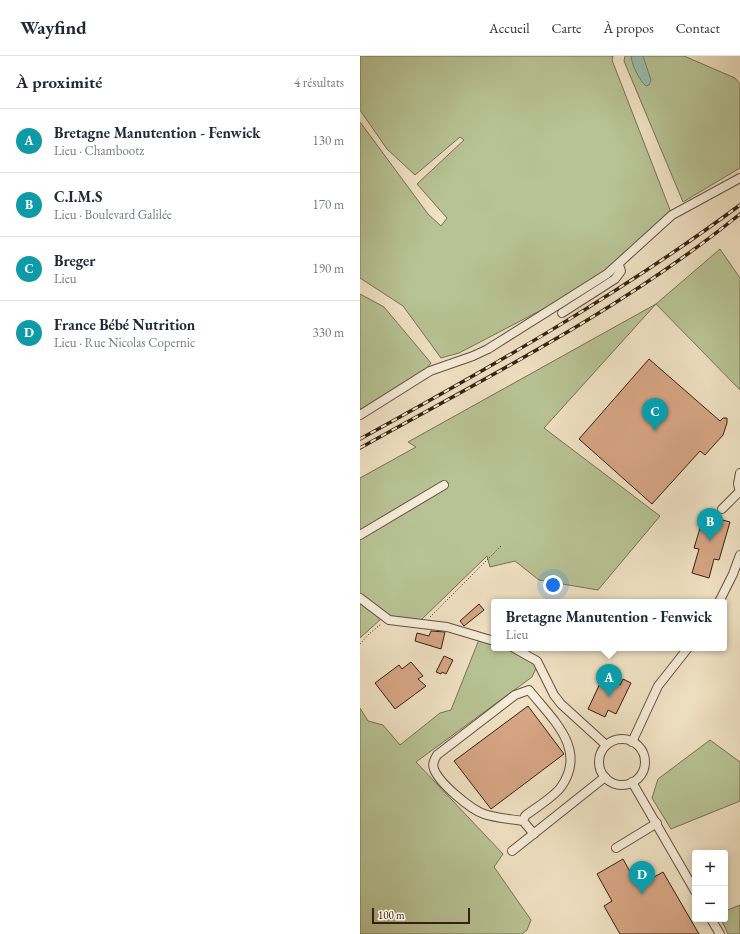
<!DOCTYPE html>
<html lang="fr">
<meta charset="utf-8">
<style>
:root{--surface:#fff;--page:#f2f2f3;--text:#1f2937;--muted:#747a83;--line:#e0e1e3;--accent:#111827}
body{margin:0;font-family:"EB Garamond",serif;background:var(--page);color:var(--text)}
.controls{position:absolute;right:12px;bottom:12px;display:grid;overflow:hidden;border-radius:4px;box-shadow:0 2px 10px #0003}
.controls button{width:36px;height:36px;display:grid;place-items:center;padding:0;border:0;border-bottom:1px solid var(--line);background:var(--surface);color:var(--text);font:20px sans-serif}
.scale{position:absolute;left:12px;bottom:10px;width:98px;box-sizing:border-box;padding-left:4px;border:2px solid #372012;border-top:0;font-size:11px;line-height:14px;white-space:nowrap;color:#372012;-webkit-text-stroke:3px #f5ecd9;paint-order:stroke}
.you{position:absolute;left:193px;top:529px;width:14px;height:14px;margin:-10px;border:3px solid #fff;border-radius:50%;background:#1a73e8;box-shadow:0 0 0 6px #1a73e833}
.badge{display:grid;place-items:center;width:26px;height:26px;border-radius:50%;background:var(--accent);color:#fff;font-size:13px;font-weight:700}
.pin{position:absolute;translate:-50% -33px;filter:drop-shadow(0 1px 2px #0008)}
.pin::after{content:'';position:absolute;top:21px;width:14px;height:12px;background:inherit;clip-path:polygon(0 0,100% 0,50% 100%)}
.popup{position:absolute;left:131px;top:543px;width:236px;height:52px;box-sizing:border-box;display:grid;place-content:center;border-radius:4px;background:var(--surface);filter:drop-shadow(0 1px 3px #0005);font-size:13px;white-space:nowrap;color:var(--muted)}
.popup b{font-size:15px;color:var(--text)}
.popup::after{content:'';position:absolute;left:50%;top:100%;margin-left:-8px;border:8px solid transparent;border-top-color:var(--surface)}
.list{margin:0;padding:0;list-style:none}
h2{display:flex;justify-content:space-between;align-items:center;height:52px;margin:0;padding:0 16px;font-size:17px}
h2 small{font-size:13px;font-weight:400;color:var(--muted)}
.list li{display:grid;grid-template-columns:26px 1fr auto;gap:12px;align-items:center;box-sizing:border-box;height:64px;padding:0 16px;border-top:1px solid var(--line)}
.list b{display:block;font-size:15px;white-space:nowrap}
.list p{margin:0;font-size:13px;white-space:nowrap;color:var(--muted)}
.list em{font-size:13px;font-style:normal;color:var(--muted)}
.map{position:relative;flex:none;width:380px;height:878px;overflow:hidden}
header{display:flex;align-items:center;gap:24px;box-sizing:border-box;height:56px;padding:0 20px;background:var(--surface);border-bottom:1px solid var(--line)}
header strong{font-size:19px}
nav{display:flex;gap:22px;margin-inline-start:auto;font-size:14px}
main{display:flex}
aside{flex:1;background:var(--surface)}
.map>svg:first-child{display:block}
.green{fill:#b8c395;stroke:#787254}
.water{fill:#9abeb3;stroke:#727f73}
.building{fill:#d7a685;stroke:#372012}
.lines{fill:none;stroke-linecap:round;stroke-linejoin:round}
.minor-casing{stroke:#65503e;stroke-width:10}
.path{stroke:#372012;stroke-width:1;stroke-dasharray:1 2;stroke-linecap:butt}
.minor{stroke:#f5ecd9;stroke-width:8}
.rail-casing{stroke:#372012;stroke-width:3.5}
.rail{stroke:#f5ecd9;stroke-width:2;stroke-dasharray:6;stroke-linecap:butt}
</style>
<header>
<strong>Wayfind</strong>
<nav><a>Accueil</a><a>Carte</a><a>À propos</a><a>Contact</a></nav>
</header>
<main>
<aside>
<h2>À proximité<small>4 résultats</small></h2>
<ul class="list">
<li><span class="badge" style="background:#0f9aa8">A</span><div><b>Bretagne Manutention - Fenwick</b><p>Lieu · Chambootz</p></div><em>130 m</em></li>
<li><span class="badge" style="background:#0f9aa8">B</span><div><b>C.I.M.S</b><p>Lieu · Boulevard Galilée</p></div><em>170 m</em></li>
<li><span class="badge" style="background:#0f9aa8">C</span><div><b>Breger</b><p>Lieu</p></div><em>190 m</em></li>
<li><span class="badge" style="background:#0f9aa8">D</span><div><b>France Bébé Nutrition</b><p>Lieu · Rue Nicolas Copernic</p></div><em>330 m</em></li>
</ul>
</aside>
<div class="map">
<svg width="380" height="878" viewBox="0 0 380 878">
<rect width="100%" height="100%" fill="#f0e2c4"/>
<filter id="stains"><feTurbulence type="fractalNoise" baseFrequency=".005" numOctaves="4"/><feColorMatrix values="0 0 0 0 .2 0 0 0 0 .09 0 0 0 0 .02 0 0 0 .5 -.17"/></filter>
<radialGradient id="worn" r=".72"><stop offset=".6" stop-color="#630" stop-opacity="0"/><stop offset="1" stop-color="#630" stop-opacity=".3"/></radialGradient>
<g class="green">
<polygon points="0,0 253,0 252,4 312,159 237,225 99,297 81,302 43,250 0,222 0,66 68,158 81,170 87,162 57,128 104,84 100,81 55,119 27,93 0,54"/>
<polygon points="265,0 324,0 375,22 380,28 380,112 323,146 264,5"/>
<polygon points="360,193 380,222 380,334 296,248 184,372 300,460 238,534 179,524 155,505 130,511 127,500 61,564 31,560 0,539 0,422 56,391 48,386 296,248"/>
<polygon points="0,238 24,251 71,307 67,312 0,355"/>
<polygon points="0,546 22,562 0,582"/>
<polygon points="120,581 134,587 134,592 144,592 178,608 172,621 56,706 143,798 134,811 171,864 167,874 162,878 0,878 0,652 8,665 23,669 40,689 80,657 91,654"/>
<polygon points="350,684 380,706 380,745 311,773 292,742 298,723"/>
<polygon points="380,849 380,878 368,878 361,863 365,863 365,855"/>
</g>
<path class="water" d="M271,0H283L291,24L289,29L286,30C279,24 272,9 271,0Z"/>
<g class="building">
<polygon points="289,303 360,365 363,362 367,362 367,367 363,379 345,399 340,395 292,448 219,383"/>
<polygon points="344,459 370,466 359,504 354,503 349,522 332,517 339,493 334,492"/>
<polygon points="119,548 124,554 104,570 100,565"/>
<polygon points="71,575 85,576 81,593 55,585 57,577 69,580"/>
<polygon points="84,600 93,604 86,618 82,616 81,618 76,616"/>
<polygon points="51,606 63,620 58,623 66,630 35,653 15,627 39,609 42,613"/>
<polygon points="243,621 260,629 263,623 271,627 256,658 248,654 245,661 228,653"/>
<polygon points="168,650 204,698 131,753 94,705"/>
<polygon points="263,803 278,830 303,816 339,878 260,878 244,850 252,845 237,818"/>
</g>
<g class="lines">
<defs>
<g id="minor">
<polyline points="202,257 255,223 261,215 259,209"/>
<polyline points="0,359 70,315 113,300 128,293 247,218 312,159 380,122"/>
<polyline points="380,417 378,428 380,436"/>
<polyline points="362,453 380,435"/>
<polyline points="0,479 84,429"/>
<polyline points="0,542 29,564 87,571 134,585"/>
<polyline points="359,546 373,518 380,499"/>
<polyline points="154,592 177,605 194,639 201,648 246,689"/>
<circle cx="262" cy="706" r="23"/>
<polyline points="272,686 298,630 328,592"/>
<polyline points="272,726 335,835"/>
<path d="M163,765L165,760C175,752 194,741 201,731C228,693 192,663 169,634L155,639L77,699C74,704 72,708 74,713C79,727 110,753 124,758C136,762 150,763 163,765L174,778"/>
<polyline points="256,792 297,767"/>
<polyline points="152,795 245,721"/>
<polyline points="351,863 360,878"/>
</g>
</defs>
<use href="#minor" class="minor-casing"/>
<g class="path">
<polyline points="70,561 142,489"/>
<polyline points="0,588 9,578 21,568"/>
</g>
<use href="#minor" class="minor"/>
<defs>
<g id="rail">
<path d="M0,383C131,311 260,238 380,149"/>
<path d="M0,392C131,319 263,253 380,158"/>
</g>
</defs>
<use href="#rail" class="rail-casing"/>
<use href="#rail" class="rail"/>
</g>
<rect width="100%" height="100%" filter="url(#stains)"/>
<rect width="100%" height="100%" fill="url(#worn)"/>
</svg>
<div class="controls">
<button>+</button>
<button>−</button>
</div>
<div class="scale">100 m</div>
<div class="you"></div>
<div class="pin badge" style="left:249px;top:641px;background:#0f9aa8">A</div>
<div class="popup"><b>Bretagne Manutention - Fenwick</b>Lieu</div>
<div class="pin badge" style="left:350px;top:485px;background:#0f9aa8">B</div>
<div class="pin badge" style="left:295px;top:375px;background:#0f9aa8">C</div>
<div class="pin badge" style="left:282px;top:838px;background:#0f9aa8">D</div>
</div>
</main>
